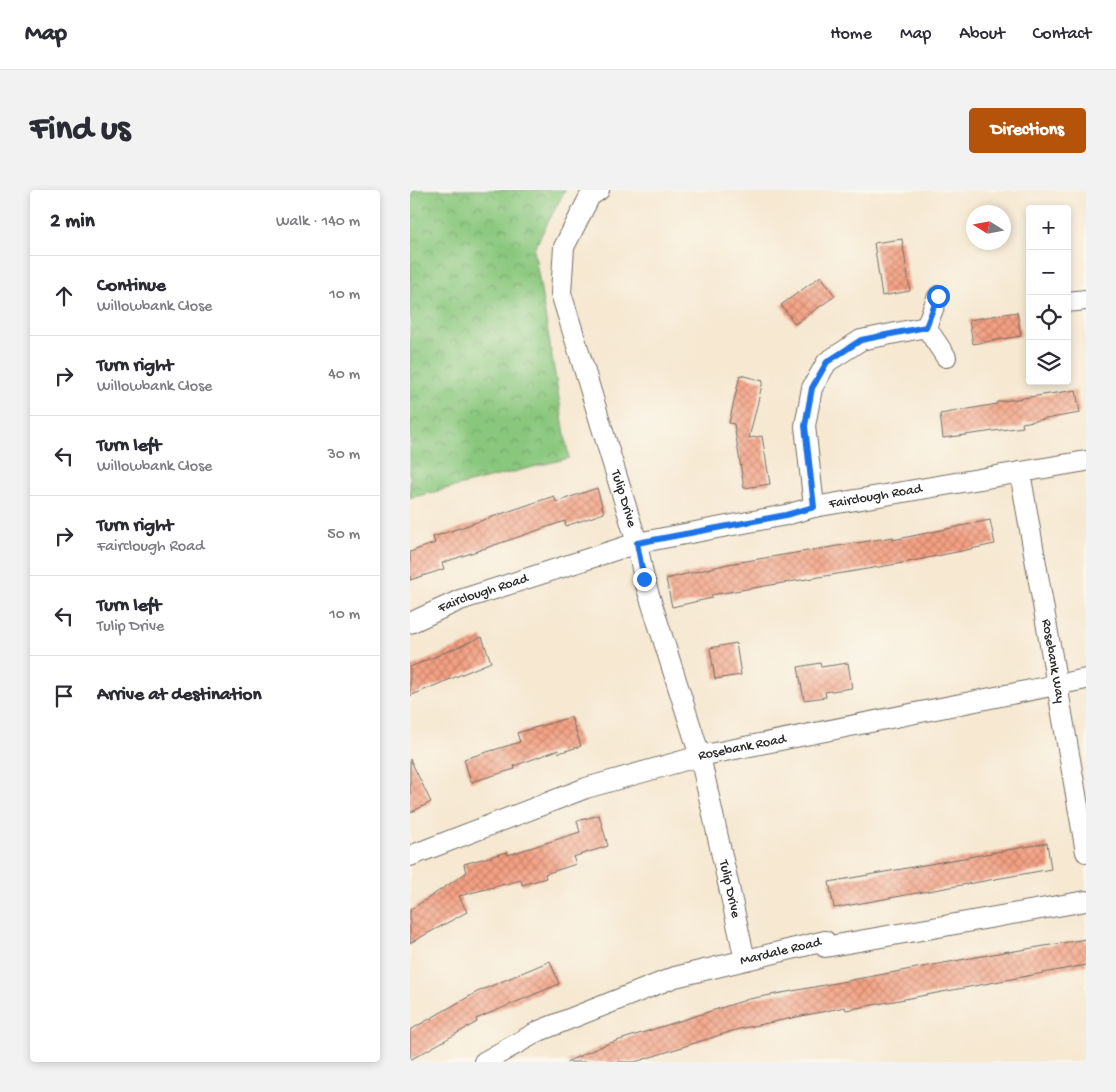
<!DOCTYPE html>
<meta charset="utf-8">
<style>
:root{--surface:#fff;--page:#f2f2f3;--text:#2b2b33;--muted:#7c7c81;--line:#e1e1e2;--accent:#b45309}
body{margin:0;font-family:"Gochi Hand",sans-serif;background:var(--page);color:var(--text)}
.controls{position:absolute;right:15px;top:15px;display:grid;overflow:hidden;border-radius:5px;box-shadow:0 2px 8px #0003}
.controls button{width:45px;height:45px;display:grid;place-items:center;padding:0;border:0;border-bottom:1px solid var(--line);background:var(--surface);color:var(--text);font:25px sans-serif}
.compass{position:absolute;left:556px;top:15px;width:45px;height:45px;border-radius:50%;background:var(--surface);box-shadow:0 2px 8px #0003;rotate:281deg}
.stop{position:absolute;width:15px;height:15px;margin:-11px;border:4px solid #1a73e8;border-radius:50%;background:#fff}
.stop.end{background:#1a73e8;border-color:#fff;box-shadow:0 1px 5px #0008}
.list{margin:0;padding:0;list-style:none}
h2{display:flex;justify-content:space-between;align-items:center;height:65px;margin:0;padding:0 20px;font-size:21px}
h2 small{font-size:16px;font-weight:400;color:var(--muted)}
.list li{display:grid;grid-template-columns:32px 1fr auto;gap:15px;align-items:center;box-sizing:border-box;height:80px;padding:0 20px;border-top:1px solid var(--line)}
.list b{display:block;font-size:19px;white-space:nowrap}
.list p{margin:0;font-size:16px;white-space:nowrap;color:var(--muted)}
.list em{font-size:16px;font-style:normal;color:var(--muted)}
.icon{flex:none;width:28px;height:28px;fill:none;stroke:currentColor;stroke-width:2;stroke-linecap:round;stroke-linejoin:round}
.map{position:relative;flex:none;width:676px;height:872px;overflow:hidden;border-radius:5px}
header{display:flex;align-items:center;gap:30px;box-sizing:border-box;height:70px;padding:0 25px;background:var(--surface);border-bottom:1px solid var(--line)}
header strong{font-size:24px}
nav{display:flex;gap:28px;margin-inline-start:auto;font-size:18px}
.intro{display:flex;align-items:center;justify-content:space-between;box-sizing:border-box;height:120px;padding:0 30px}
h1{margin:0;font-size:35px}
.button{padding:12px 22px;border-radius:5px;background:var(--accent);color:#fff;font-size:18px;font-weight:700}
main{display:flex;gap:30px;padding:0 30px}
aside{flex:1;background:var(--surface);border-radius:5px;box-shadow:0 2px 8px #0003}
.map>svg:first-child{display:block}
.park{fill:url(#park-crowns);stroke:#5a7954}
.building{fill:url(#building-cross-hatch)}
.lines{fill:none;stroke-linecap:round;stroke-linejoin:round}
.street-casing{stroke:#726d65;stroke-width:22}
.street{stroke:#fff;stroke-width:20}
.route{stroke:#1a73e8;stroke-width:6}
.labels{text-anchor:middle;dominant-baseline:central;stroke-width:4;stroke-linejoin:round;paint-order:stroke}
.street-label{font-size:14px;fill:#2b2b2b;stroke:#fbf7ec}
</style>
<header>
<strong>Map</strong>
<nav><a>Home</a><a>Map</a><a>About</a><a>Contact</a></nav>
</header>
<div class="intro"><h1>Find us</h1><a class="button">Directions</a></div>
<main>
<aside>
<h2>2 min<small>Walk · 140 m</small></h2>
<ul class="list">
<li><svg class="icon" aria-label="ahead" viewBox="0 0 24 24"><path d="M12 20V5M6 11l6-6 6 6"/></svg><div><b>Continue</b><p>Willowbank Close</p></div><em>10 m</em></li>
<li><svg class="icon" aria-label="right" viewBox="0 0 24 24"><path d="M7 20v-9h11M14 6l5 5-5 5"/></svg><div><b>Turn right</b><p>Willowbank Close</p></div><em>40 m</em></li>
<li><svg class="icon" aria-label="left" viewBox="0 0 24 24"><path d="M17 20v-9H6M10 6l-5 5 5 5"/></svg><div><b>Turn left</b><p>Willowbank Close</p></div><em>30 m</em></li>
<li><svg class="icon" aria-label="right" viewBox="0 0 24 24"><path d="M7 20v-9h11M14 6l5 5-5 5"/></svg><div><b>Turn right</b><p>Fairclough Road</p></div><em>50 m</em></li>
<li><svg class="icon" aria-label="left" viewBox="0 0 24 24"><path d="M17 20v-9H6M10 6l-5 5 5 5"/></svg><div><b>Turn left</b><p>Tulip Drive</p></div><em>10 m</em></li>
<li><svg class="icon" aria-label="arrive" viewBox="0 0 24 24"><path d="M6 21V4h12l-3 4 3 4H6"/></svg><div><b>Arrive at destination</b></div></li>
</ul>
</aside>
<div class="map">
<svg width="676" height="872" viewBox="0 0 676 872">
<defs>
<pattern id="park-crowns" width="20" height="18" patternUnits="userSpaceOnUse" patternTransform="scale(1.25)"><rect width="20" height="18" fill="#89c77d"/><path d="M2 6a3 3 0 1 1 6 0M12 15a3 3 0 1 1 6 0" fill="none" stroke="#70a267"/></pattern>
<pattern id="building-cross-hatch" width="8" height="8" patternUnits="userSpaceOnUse" patternTransform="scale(1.25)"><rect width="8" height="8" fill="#f4a083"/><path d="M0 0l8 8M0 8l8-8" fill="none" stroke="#c6836b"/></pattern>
</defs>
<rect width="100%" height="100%" fill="#fbf7ec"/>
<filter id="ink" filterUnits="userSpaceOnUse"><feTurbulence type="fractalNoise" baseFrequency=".02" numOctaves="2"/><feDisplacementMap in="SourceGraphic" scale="10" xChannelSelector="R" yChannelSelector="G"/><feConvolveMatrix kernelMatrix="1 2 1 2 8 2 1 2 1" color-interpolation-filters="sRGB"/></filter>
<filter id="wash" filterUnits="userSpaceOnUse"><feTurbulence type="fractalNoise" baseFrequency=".0096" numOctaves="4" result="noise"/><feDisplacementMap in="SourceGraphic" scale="20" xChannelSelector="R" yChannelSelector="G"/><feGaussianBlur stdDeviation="1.12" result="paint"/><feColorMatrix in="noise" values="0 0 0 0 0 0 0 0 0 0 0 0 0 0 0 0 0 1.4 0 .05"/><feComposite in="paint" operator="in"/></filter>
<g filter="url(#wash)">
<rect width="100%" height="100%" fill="#f6e8d1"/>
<polygon class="park" points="0,0 155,0 124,59 159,268 0,308"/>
<g id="blocks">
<g class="building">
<polygon points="492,49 500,101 472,106 464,53"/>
<polygon points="411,86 425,106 385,134 371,115"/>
<polygon points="607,122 611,146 563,154 559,130"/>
<polygon points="330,185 353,191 339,248 352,246 360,294 334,298 324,234 319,233"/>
<polygon points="666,200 670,223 612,233 613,237 533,248 530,224 587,214 587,212"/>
<polygon points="187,298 194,323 156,336 155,331 32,373 34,379 0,390 0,362 25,353 23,347 144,306 146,312"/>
<polygon points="580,330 585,354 493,373 301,405 302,408 262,417 256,389 318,374 483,347 483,350"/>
<polygon points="72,447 81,472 0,506 0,477"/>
<polygon points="326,453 331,485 305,489 300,458"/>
<polygon points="410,473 411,477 438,473 442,498 415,502 416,507 394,510 388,477"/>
<polygon points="161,527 171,556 149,563 148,560 104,576 105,579 61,592 54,569 110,552 107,543"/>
<polygon points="0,569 21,612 0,623"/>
<polygon points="189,625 198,656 163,667 166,674 135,684 136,688 112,695 111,690 49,706 57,722 0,753 0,720 56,683 54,674 97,662 98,665 170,642 167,631"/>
<polygon points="637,653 641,679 424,718 419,692"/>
<polygon points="676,749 676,775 436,820 435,817 329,839 225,872 156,872 197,854 339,809 599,761 599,762"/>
<polygon points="140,771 149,794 66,829 67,832 0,870 0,840 67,802"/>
</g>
</g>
</g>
<g filter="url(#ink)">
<use href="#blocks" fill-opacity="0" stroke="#726d65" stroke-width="1"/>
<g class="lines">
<defs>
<g id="street">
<path id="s1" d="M189,0L180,6L154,57L151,103L227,353L234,389L290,566L335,770"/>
<polyline points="528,106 516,137 536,167"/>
<polyline points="657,112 676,110"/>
<path id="s2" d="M610,282L676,662"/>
<polyline points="404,317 395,236 402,198 417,172 451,150 516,137"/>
<path id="s3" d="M0,433L50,410L227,353L376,325L404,317L676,271"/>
<path id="s4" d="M0,666L176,598L290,566L676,489"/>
<path id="s5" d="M74,872L129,841L265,787L415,751V757L676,711"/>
</g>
</defs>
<use href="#street" class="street-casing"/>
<use href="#street" class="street"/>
</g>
</g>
<g class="lines" filter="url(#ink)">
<polyline class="route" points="234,389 227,353 376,325 404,317 395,236 402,198 417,172 451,150 516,137 528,106"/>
</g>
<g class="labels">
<g class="street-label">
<text stroke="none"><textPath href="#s3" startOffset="484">Fairclough Road</textPath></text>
<text stroke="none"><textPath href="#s1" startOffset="329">Tulip Drive</textPath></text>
<text stroke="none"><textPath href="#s3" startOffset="79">Fairclough Road</textPath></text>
<text stroke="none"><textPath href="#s2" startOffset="192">Rosebank Way</textPath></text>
<text stroke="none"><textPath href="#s4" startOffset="350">Rosebank Road</textPath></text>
<text stroke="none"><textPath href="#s1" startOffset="734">Tulip Drive</textPath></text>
<text stroke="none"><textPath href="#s5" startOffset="318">Mardale Road</textPath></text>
</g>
</g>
</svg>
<div class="controls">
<button>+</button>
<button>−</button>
<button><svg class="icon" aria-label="locate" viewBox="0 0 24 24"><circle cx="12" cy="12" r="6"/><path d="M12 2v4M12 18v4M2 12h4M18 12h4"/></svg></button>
<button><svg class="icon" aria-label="layers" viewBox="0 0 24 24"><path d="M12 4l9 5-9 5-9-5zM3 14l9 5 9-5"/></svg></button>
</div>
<svg class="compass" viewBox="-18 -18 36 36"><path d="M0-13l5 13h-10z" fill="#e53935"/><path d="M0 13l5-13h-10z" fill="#7c7c81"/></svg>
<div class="stop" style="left:528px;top:106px"></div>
<div class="stop end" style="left:234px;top:389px"></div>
</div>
</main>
